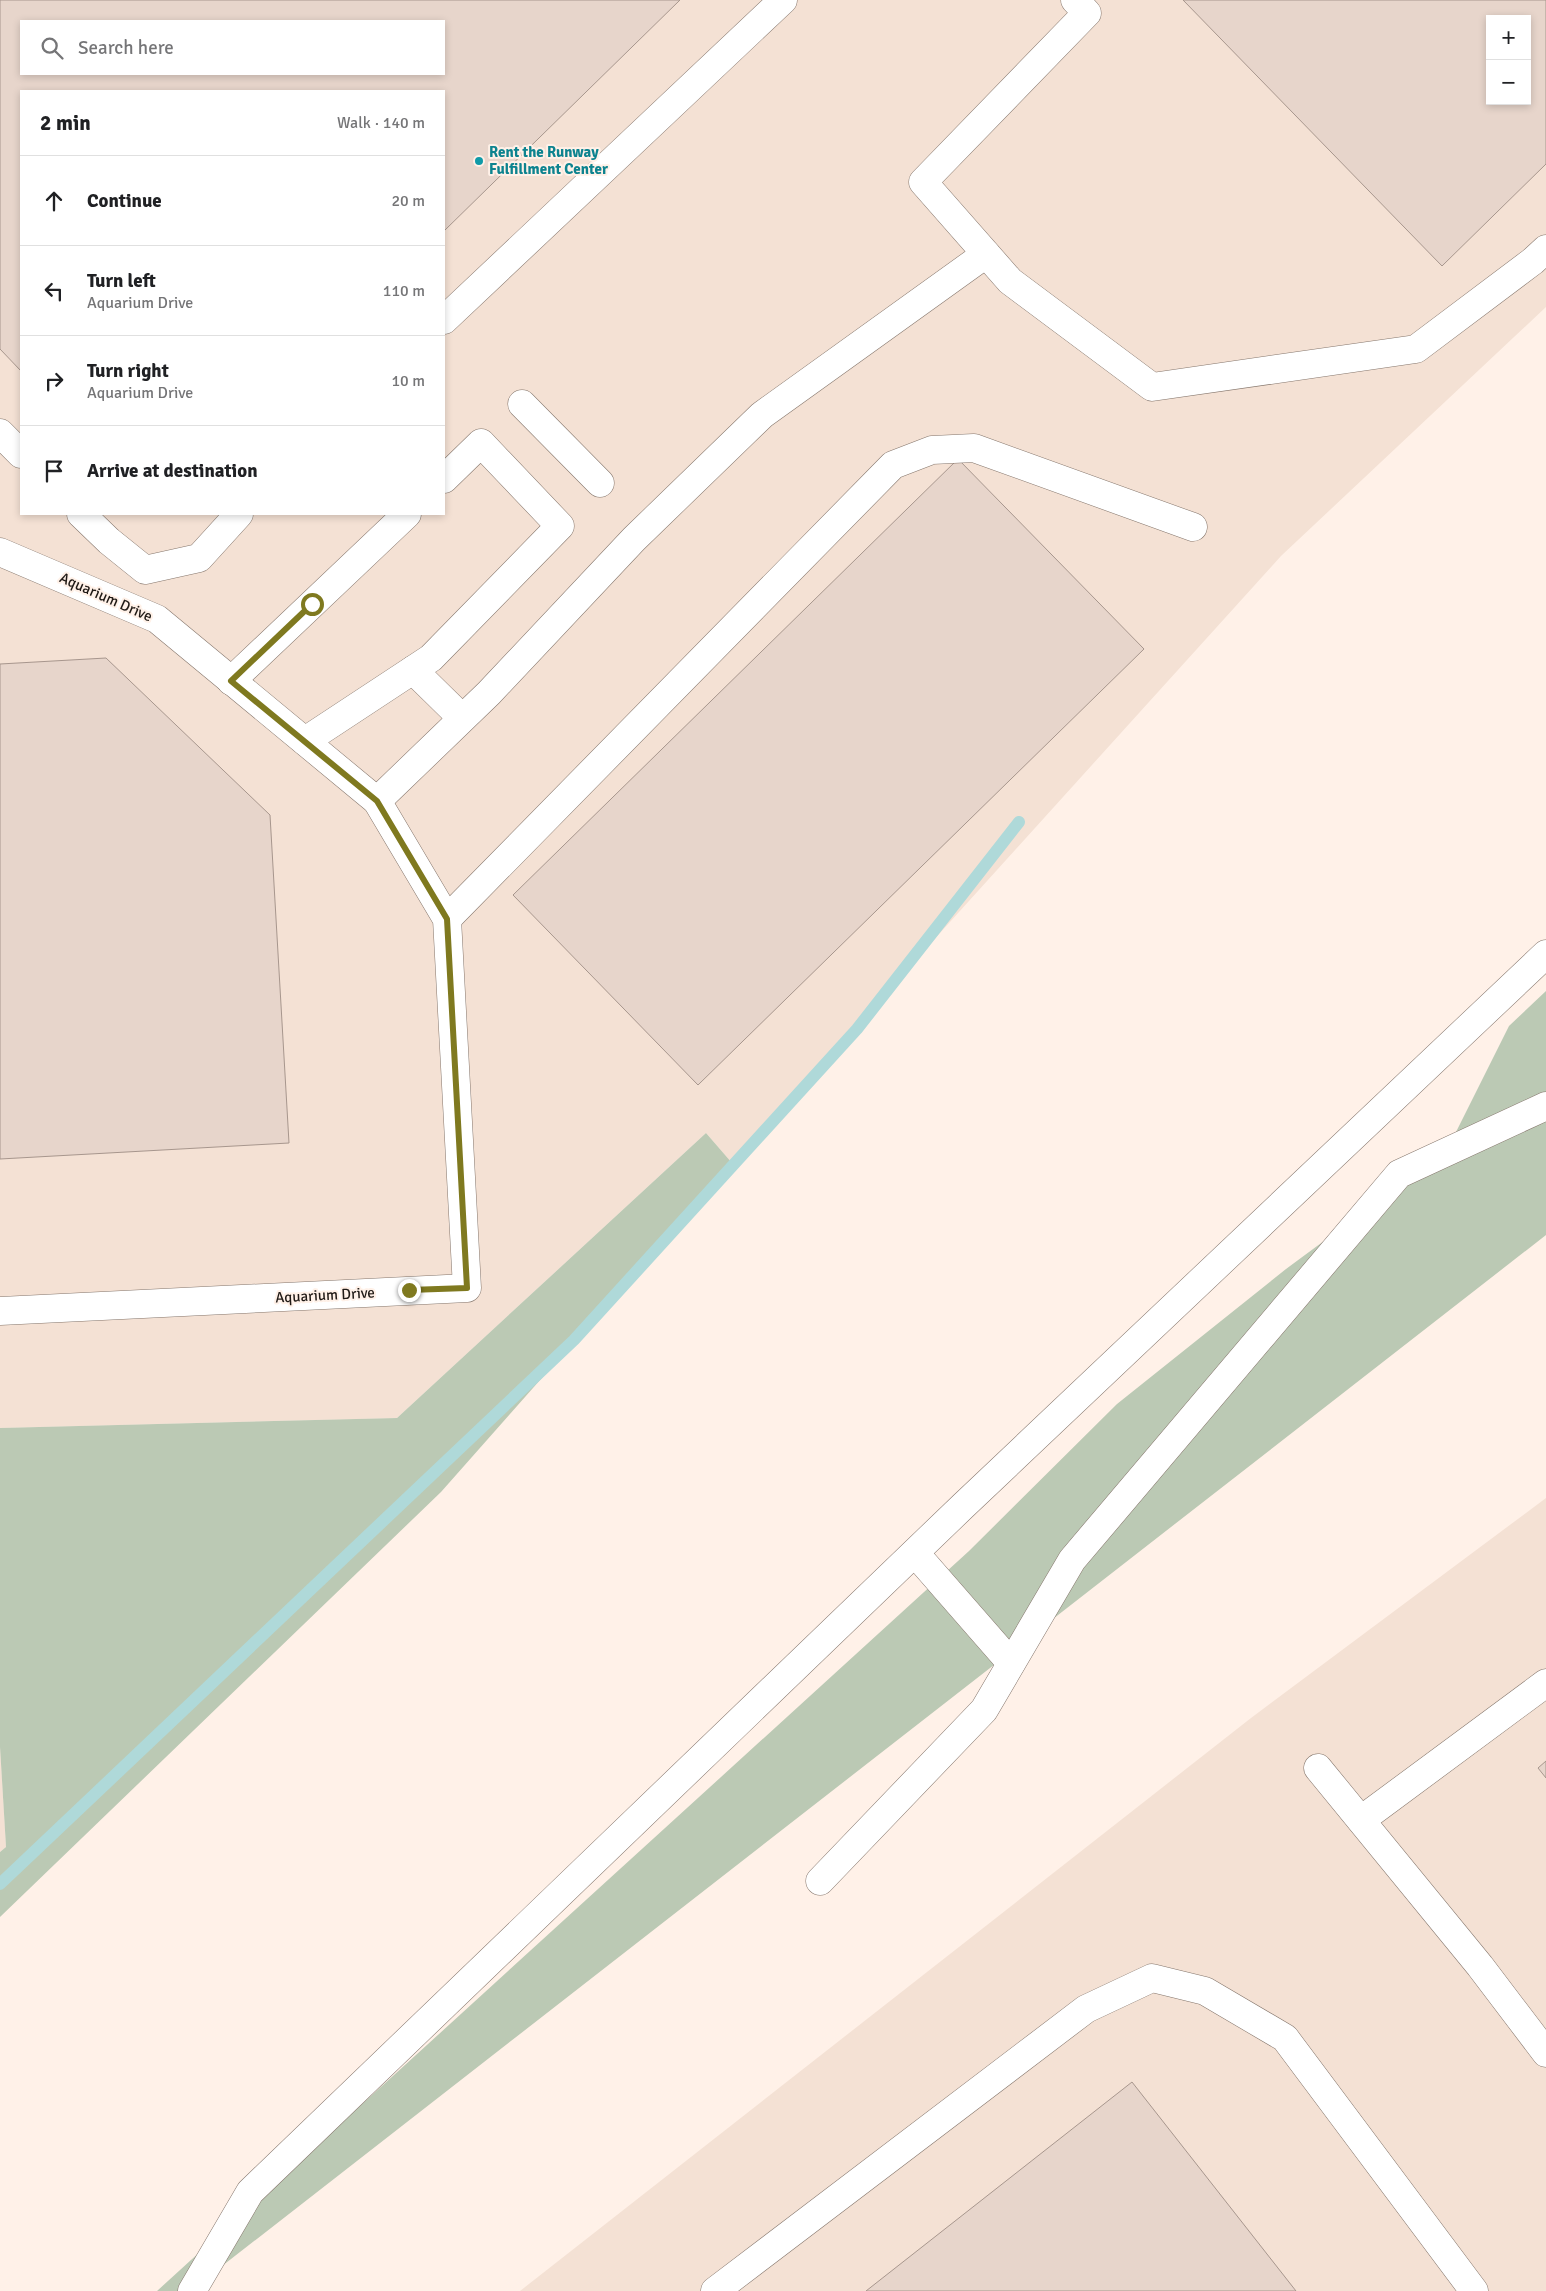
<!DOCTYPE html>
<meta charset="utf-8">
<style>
:root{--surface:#fff;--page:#f6f6f6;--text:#202124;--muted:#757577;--line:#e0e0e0}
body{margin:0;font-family:Signika,sans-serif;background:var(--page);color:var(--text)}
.controls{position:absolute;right:15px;top:15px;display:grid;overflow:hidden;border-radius:0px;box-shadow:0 2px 8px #0003}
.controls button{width:45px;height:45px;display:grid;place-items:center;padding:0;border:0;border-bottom:1px solid var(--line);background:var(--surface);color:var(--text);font:25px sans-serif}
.stop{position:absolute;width:15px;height:15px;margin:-11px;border:4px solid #7f791f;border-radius:50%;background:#fff}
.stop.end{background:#7f791f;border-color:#fff;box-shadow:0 1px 5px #0008}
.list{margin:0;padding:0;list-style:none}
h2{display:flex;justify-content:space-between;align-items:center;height:65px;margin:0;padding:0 20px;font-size:21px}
h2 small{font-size:16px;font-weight:400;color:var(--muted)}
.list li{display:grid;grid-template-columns:32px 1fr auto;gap:15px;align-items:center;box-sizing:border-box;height:90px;padding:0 20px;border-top:1px solid var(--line)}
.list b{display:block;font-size:19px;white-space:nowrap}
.list p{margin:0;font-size:16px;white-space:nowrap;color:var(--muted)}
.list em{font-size:16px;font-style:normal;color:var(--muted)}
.icon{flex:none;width:28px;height:28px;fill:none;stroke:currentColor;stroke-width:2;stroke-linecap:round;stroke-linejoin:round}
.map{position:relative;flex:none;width:1546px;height:2291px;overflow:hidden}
.search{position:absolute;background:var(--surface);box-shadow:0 2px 8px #0003;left:20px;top:20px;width:425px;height:55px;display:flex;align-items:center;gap:12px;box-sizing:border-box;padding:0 18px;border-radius:0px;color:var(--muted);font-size:19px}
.panel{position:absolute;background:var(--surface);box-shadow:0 2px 8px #0003;left:20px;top:90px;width:425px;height:425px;border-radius:0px}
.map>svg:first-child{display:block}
.built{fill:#f4e1d4;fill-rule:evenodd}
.green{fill:#bbc9b4}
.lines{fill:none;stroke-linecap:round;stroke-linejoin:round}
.stream{stroke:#afd9d9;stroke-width:12}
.building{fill:#e7d5cb;stroke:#a7968d;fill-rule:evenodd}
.minor-casing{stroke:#85766c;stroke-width:29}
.minor{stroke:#fff;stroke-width:28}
.route{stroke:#7f791f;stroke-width:6}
.culture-dot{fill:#0f9aa8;stroke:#fff1e8;stroke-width:2}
.labels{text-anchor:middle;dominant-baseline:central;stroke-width:4;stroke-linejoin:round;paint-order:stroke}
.culture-label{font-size:15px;font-weight:bold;fill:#0d838f;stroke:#fff1e8;text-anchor:start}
.street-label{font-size:15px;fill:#201a16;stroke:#fff1e8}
</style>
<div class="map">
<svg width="1546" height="2291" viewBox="0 0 1546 2291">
<rect width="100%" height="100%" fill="#fff1e8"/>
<g class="built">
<path d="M0,0H1546V307L1281,556L732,1163L706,1133L397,1418L0,1428ZM1490,19H1527V101H1490ZM21,21H444V74H21ZM21,91H444V514H21Z"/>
<polygon points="1546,1498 1546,2291 520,2291 1251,1718"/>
<polygon points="0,1747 6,1847 0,1852"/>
</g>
<g class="green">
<polygon points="1546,991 1546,1235 190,2291 157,2291 969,1551 1117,1404 1286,1269 1447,1150 1509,1026"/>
<polygon points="706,1133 732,1163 441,1492 0,1917 0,1852 6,1847 0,1747 0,1428 397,1418"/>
</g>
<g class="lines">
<polyline class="stream" points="0,1884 574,1340 857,1029 1019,822"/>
</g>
<g class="building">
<path d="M0,0H680L444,231V91H21V371L0,349ZM21,21H444V74H21Z"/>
<path d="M1183,0H1546V164L1442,266ZM1490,19H1527V101H1490Z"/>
<polygon points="958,459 1144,649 698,1085 513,895"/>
<polygon points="106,658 270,815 289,1143 0,1159 0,664"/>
<polygon points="1546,1761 1546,1778 1538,1768"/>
<polygon points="1132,2082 1296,2291 866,2291"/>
</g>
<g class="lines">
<defs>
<g id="minor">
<polyline points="1075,0 1087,13 923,182 1010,281 1152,387 1416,349 1533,261 1546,249"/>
<polyline points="444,320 783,0"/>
<polyline points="522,404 600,483"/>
<polyline points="0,433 21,454"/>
<polyline points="81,514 109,541 145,570 199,558 239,514"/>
<polyline points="0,552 157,619 377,801 447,919 467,1288 0,1311"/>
<polyline points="413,670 462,718"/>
<polyline points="231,681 407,514"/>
<polyline points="305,741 431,658 560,526 481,443 444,479"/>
<polyline points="377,801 489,693 634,539 762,415 986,254"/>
<polyline points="447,919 893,465 932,450 974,448 1193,527"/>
<polyline points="915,1553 1011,1663"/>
<polyline points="1318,1768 1480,1966 1546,2053"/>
<polyline points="1361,1820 1546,1683"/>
<polyline points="820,1881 984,1710 1072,1560 1399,1174 1546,1106"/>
<polyline points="192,2291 250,2192 963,1506 1546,954"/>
<polyline points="715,2291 1086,2009 1152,1978 1205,1991 1285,2038 1474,2291"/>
</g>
</defs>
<use href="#minor" class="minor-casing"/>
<use href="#minor" class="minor"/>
</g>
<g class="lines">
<polyline class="route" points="312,604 231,681 377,801 447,919 467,1288 409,1290"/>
</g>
<circle class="culture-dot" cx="479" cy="161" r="5"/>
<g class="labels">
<g class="culture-label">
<text x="489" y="152">Rent the Runway<tspan x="489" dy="17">Fulfillment Center</tspan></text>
</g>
<g class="street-label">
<text transform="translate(106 597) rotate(24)">Aquarium Drive</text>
<text transform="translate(325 1295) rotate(-3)">Aquarium Drive</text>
</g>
</g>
</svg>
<div class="controls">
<button>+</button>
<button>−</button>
</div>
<div class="stop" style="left:312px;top:604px"></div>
<div class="stop end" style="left:409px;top:1290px"></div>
<div class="search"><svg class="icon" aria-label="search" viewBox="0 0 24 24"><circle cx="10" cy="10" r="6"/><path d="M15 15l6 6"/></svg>Search here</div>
<section class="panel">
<h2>2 min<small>Walk · 140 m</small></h2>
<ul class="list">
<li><svg class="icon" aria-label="ahead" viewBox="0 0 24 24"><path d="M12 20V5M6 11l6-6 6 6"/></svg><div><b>Continue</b></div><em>20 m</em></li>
<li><svg class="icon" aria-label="left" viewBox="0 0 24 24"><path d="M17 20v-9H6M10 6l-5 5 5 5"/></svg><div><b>Turn left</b><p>Aquarium Drive</p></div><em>110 m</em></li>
<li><svg class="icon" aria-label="right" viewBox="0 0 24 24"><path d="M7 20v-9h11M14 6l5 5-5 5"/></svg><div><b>Turn right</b><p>Aquarium Drive</p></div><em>10 m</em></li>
<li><svg class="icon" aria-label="arrive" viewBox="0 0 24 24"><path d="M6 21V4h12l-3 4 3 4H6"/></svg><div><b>Arrive at destination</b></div></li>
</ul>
</section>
</div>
